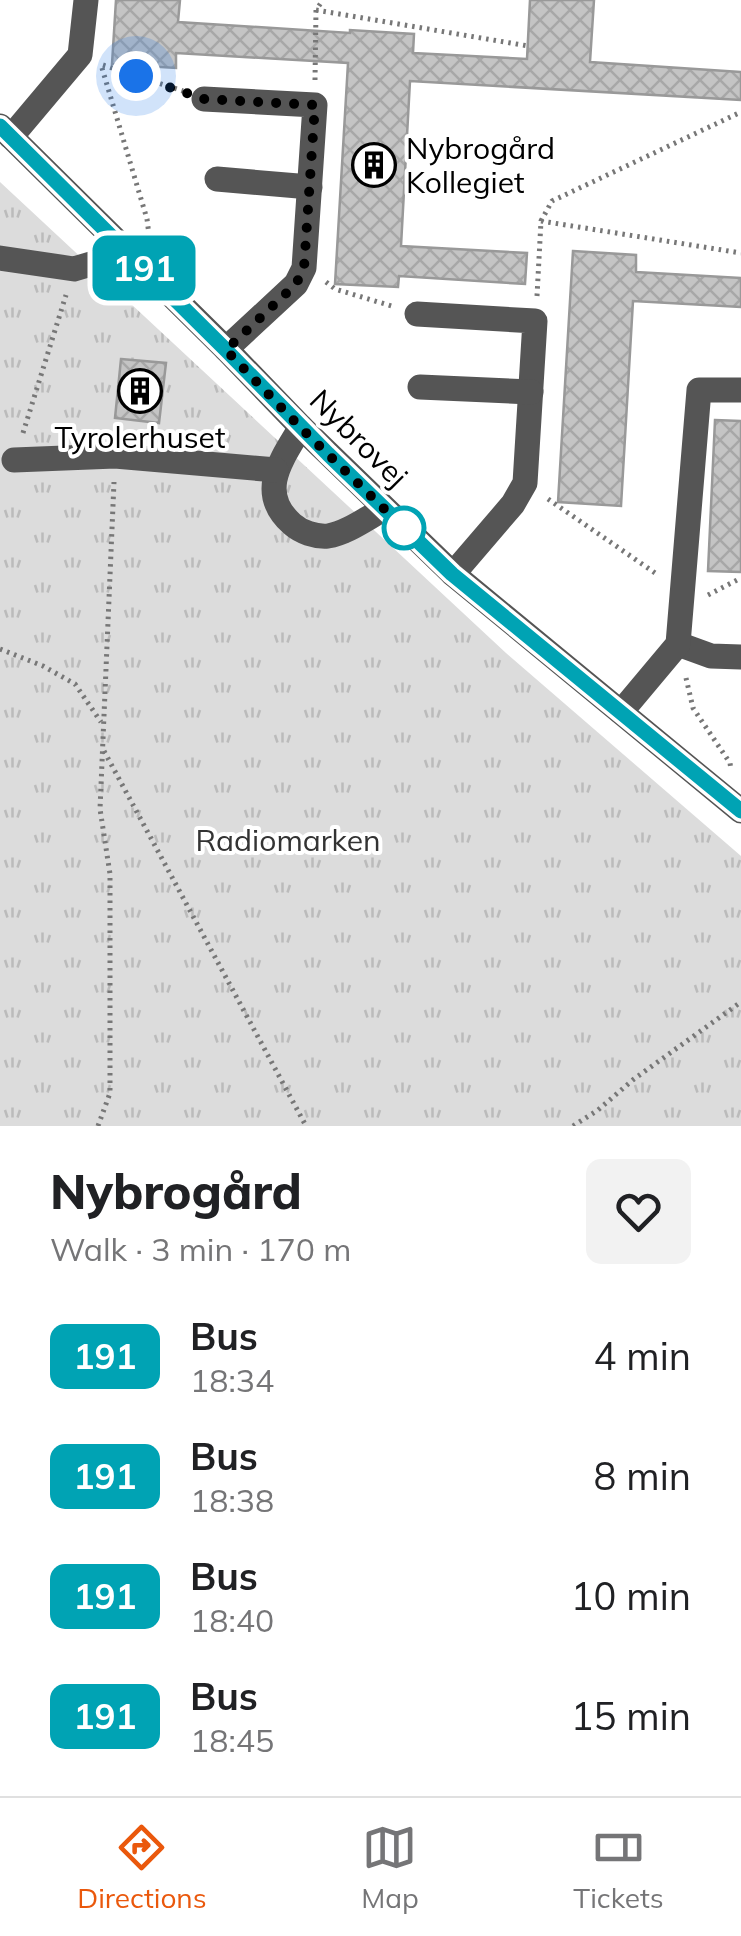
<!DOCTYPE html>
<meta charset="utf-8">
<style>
:root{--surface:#fff;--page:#f2f2f2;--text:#202124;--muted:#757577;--line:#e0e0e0;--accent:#ea580c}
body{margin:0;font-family:Mulish,sans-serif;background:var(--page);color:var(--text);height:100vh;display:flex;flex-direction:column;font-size:38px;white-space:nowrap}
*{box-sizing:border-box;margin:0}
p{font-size:32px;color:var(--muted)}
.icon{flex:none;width:55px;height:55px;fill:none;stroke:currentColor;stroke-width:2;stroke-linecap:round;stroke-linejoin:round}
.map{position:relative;height:1126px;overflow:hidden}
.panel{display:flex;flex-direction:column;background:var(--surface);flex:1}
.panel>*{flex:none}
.badge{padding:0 20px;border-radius:15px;font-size:35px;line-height:65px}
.you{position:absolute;width:50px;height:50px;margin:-25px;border:8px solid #fff;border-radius:50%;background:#1a73e8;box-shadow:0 0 0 15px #1a73e833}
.map>.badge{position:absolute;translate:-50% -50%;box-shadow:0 0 0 5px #fff}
.round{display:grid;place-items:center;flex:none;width:105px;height:105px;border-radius:15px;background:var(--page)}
.headline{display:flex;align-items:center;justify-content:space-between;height:170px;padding:0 50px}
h1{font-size:48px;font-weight:800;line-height:75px}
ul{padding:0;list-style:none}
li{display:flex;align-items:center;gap:30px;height:120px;padding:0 50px}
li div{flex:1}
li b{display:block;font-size:38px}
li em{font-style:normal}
li .badge{min-width:110px;font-weight:700;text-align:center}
.menu{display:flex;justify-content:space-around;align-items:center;height:140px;border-top:2px solid var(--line);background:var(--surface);font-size:28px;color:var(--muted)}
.menu a{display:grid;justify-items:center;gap:5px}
.menu .selected{color:var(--accent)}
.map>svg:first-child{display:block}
.grass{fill:url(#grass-tufts)}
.building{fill:url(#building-cross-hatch);stroke:#999;stroke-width:2.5}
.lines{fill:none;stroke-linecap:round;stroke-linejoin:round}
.path{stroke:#777;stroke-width:5;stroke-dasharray:2.5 5;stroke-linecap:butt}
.minor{stroke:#555;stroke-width:25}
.line-casing{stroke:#fff;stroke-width:22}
.line{stroke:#00a3b4;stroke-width:15}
.walk{stroke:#000;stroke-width:10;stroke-dasharray:0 18}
.stop-dot{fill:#fff;stroke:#00a3b4;stroke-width:5}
.labels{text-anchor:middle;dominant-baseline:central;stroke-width:8;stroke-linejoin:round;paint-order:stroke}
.poi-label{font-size:30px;fill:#000;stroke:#fff;text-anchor:start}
.street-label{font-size:30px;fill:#000;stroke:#fff}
.park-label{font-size:30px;fill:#333;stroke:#fff}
</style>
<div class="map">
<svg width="741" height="1126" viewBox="0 0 741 1126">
<defs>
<pattern id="grass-tufts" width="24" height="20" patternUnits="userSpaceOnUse" patternTransform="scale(2.5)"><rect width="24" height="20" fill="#dcdcdc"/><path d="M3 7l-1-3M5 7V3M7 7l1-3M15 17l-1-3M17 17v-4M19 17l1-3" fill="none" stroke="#bbb"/></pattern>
<pattern id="building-cross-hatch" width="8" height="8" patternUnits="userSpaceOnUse" patternTransform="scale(2.5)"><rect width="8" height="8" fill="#c4c4c4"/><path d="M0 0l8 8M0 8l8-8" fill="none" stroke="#a7a7a7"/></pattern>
</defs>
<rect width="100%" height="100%" fill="#fff"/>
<path class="grass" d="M0,182L506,653L741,856V1126H0Z"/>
<g class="building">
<path d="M116,0H180L178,22L350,33V30L414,34L413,53L527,59L530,0H594L590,62L741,72V100L410,81L401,246L527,253L525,284L399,276L398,287L335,284L348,63L176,53V68L112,64Z"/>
<path d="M573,251L636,255V272L741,278V307L633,301L621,506L558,502Z"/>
<path d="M121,359L166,363L159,423L115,418Z"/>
<path d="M715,420L741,421V572L708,571Z"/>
</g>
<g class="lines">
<g class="path">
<path d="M316,10L528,46"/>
<path d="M103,65L183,91"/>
<path d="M102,68L147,219L149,235"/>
<path d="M315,80L316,10L323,0"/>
<path d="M541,221L552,201L741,112"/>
<path d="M326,282L335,289L395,307"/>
<path d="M537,296L541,221L741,253"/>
<path d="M23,433L66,295"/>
<path d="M548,499L658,575"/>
<path d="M708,595L741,578"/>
<path d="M0,649L43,666L75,684L101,722"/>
<path d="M686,678L693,708L730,763L731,770"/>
<path d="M104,751L306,1126"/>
<path d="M98,1126L110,1093V874L100,809L114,482"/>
<path d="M573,1126L598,1110L634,1079L741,1002"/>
</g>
<g class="minor">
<path d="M204,99L315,105L304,268L296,284L226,349"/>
<path d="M0,126L226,349L301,427L453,574L741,811"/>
<path d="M11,137L80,55L86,0"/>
<path d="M217,179L310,187"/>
<path d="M0,258L74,269L101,261L120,244"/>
<path d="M417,314L535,321L525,483L513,504L453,574"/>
<path d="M420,387L531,392"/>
<path d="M301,427C282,459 256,492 292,524C301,532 315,537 328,536C347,533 367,518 384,509"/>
<path d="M14,460L115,456L276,470"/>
<path d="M678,644L711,656L741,657"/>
<path d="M621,712L678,644L699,390H741"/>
</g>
</g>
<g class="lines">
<g class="line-casing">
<path id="line" d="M0,126L226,350L328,454L452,574L741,811"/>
</g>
<use href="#line" class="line"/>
<path class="walk" d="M136,76L204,99L315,105L304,268L296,284L226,350L300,427L407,531L404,528"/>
</g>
<defs>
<g id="building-ring" transform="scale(2.25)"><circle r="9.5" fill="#fff" stroke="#000" stroke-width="1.5"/><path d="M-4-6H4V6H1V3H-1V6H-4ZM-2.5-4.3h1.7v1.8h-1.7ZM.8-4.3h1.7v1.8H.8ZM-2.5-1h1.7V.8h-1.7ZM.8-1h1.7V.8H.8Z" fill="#000"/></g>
</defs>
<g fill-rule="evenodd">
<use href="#building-ring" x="374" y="165"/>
<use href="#building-ring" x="140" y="391"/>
</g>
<circle class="stop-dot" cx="404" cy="528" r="20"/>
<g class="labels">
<g class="poi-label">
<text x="406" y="148">Nybrogård<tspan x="406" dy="34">Kollegiet</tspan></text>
<text x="140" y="437" text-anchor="middle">Tyrolerhuset</text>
</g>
<g class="street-label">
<text transform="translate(359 438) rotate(45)">Nybrovej</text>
</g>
<g class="park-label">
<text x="288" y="840">Radiomarken</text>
</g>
</g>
</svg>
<div class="you" style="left:136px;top:76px"></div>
<b class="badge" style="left:144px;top:268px;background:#00a3b4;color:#fff">191</b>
</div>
<section class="panel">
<div class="headline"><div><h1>Nybrogård</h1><p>Walk · 3 min · 170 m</p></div><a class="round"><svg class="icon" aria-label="heart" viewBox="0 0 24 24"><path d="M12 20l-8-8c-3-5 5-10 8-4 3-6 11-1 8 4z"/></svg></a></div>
<ul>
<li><span class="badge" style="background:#00a3b4;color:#fff">191</span><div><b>Bus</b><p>18:34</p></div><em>4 min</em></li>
<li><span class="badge" style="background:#00a3b4;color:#fff">191</span><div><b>Bus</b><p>18:38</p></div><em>8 min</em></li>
<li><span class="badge" style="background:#00a3b4;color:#fff">191</span><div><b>Bus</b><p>18:40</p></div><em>10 min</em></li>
<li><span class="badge" style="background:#00a3b4;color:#fff">191</span><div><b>Bus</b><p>18:45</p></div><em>15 min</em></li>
</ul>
</section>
<nav class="menu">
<a class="selected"><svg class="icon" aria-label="directions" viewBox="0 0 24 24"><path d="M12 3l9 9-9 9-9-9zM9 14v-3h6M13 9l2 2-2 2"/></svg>Directions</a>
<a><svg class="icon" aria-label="map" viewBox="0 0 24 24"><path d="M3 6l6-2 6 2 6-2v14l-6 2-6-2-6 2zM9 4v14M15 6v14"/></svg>Map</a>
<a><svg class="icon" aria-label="tickets" viewBox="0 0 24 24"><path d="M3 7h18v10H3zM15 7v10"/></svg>Tickets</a>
</nav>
